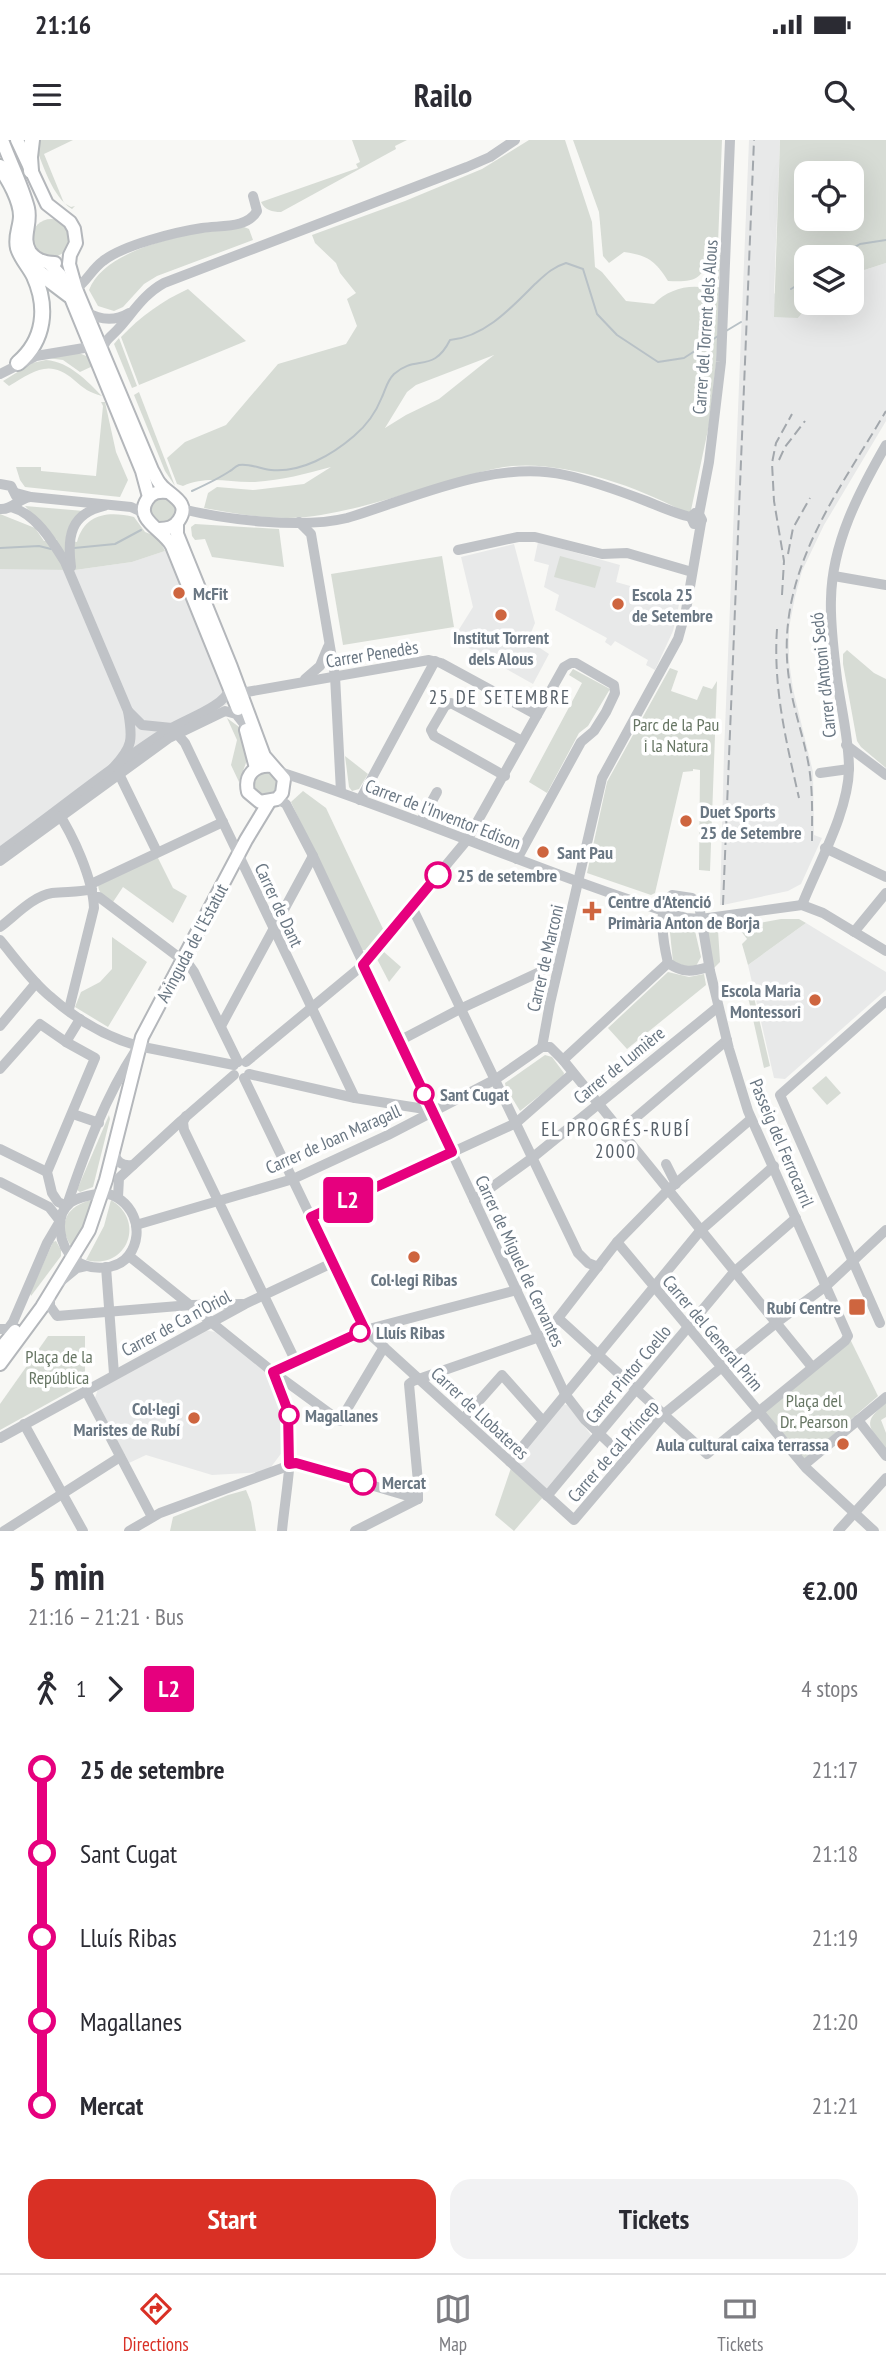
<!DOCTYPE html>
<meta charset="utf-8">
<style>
:root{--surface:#fff;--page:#f2f2f3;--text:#2b2b33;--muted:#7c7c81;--line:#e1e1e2;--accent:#d93025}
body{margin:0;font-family:"PT Sans Narrow",sans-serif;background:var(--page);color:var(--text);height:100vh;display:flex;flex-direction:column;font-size:26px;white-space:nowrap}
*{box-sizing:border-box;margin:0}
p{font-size:23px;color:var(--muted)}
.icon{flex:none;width:38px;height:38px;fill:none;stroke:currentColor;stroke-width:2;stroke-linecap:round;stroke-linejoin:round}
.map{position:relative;height:1391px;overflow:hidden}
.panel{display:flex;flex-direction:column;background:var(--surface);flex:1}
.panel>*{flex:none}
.badge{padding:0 14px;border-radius:5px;font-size:24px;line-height:46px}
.tools{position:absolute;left:794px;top:21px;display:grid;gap:14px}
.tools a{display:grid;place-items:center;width:70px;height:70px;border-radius:14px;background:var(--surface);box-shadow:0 7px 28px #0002;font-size:35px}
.map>.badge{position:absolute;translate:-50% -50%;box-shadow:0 0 0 4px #fff}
.legs{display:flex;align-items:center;gap:10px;height:77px;padding:0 28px;font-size:23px}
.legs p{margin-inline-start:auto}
.headline{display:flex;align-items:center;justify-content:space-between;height:119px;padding:0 28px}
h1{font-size:38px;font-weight:600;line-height:52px}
.cta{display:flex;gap:14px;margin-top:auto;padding:14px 28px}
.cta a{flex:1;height:80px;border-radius:21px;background:var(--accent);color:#fff;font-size:28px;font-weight:600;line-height:80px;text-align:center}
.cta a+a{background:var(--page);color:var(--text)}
ul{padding:0 28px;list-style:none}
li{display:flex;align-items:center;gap:24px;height:84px;font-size:26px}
li i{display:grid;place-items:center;width:10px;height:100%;margin:0 9px;background:currentColor}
li i::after{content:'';width:18px;height:18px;margin:-9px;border:5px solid;border-radius:50%;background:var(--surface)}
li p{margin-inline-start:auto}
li:first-child i{background:linear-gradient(#0000 50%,currentColor 0)}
li:last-child i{background:linear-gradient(currentColor 50%,#0000 0)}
.status{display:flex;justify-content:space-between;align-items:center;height:49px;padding:0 35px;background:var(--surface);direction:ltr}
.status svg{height:19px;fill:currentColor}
header{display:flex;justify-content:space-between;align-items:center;height:91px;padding:0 28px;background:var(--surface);font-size:32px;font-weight:600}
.tab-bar{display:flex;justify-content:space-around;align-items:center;height:98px;border-top:2px solid var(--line);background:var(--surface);font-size:19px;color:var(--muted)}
.tab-bar a{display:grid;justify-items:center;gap:4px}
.tab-bar .active{color:var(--accent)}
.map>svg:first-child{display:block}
.built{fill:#e8e9e9}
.green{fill:#d7dcd5;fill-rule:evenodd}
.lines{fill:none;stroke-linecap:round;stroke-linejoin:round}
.stream{stroke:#b8c1c6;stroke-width:2}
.major-casing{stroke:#b4b7bb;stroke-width:16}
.highway-casing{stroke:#b3b7ba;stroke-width:18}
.minor{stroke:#c0c3c7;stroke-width:10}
.major{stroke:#fff;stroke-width:12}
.highway{stroke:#fff;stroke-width:14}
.rail{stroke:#a2a7ac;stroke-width:2;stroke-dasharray:10 5;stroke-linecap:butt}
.line-1-casing{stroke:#fff;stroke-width:16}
.line-1{stroke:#e6007e;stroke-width:10}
.poi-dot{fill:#ce653f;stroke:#fff;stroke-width:2.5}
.stop-1-dot{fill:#fff;stroke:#e6007e;stroke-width:3.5}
.labels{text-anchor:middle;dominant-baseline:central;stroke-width:7;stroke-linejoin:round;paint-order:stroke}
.street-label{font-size:18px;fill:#6a7783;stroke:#fff}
.poi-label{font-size:18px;font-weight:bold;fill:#6a7783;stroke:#fff;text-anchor:start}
.park-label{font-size:18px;fill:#677664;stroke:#fff}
.stop-label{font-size:18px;font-weight:bold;fill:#6a7783;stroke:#fff;text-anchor:start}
.neighbourhood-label{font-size:19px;letter-spacing:2px;fill:#576069;stroke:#fff}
</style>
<div class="status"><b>21:16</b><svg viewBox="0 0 49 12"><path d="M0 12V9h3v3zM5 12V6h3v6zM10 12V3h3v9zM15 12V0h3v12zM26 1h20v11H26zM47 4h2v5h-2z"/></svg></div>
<header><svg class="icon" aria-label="menu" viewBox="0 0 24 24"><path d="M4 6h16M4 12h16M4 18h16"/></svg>Railo<svg class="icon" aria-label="search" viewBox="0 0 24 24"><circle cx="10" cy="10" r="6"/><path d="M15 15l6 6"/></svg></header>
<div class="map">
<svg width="886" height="1391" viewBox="0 0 886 1391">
<rect width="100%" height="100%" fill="#f8f8f5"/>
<g class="built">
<path d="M749,0H780L774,153L798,178L810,163H852V134L886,123V281L824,385L802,431L795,457L789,488V521L793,549L813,632L814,695L822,698L801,744L788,751L723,765H720L724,613Z"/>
<path d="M538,402L620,425L616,442L680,460L673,491L655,530L646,525L648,520L615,501L611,506L605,502L607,498L555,470L559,455L544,447L549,425L534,421Z"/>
<path d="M514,404L535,483L528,500L549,514L533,544L453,499L473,467L461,417Z"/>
<path d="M165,411H172L231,562L141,611L0,716V428L19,426L75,430L132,422Z"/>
<path d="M806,783L886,832V850L785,939L774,938L748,825Z"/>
<path d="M205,1190L215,1192L270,1233L280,1253L285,1298L283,1311L271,1327L263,1332L212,1335L146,1315L129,1323L95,1258L98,1249Z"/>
<path d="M563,1264L567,1265L592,1296L546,1349L518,1324L517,1318Z"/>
</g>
<g class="green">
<path d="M35,0H73L44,14L64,63L71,67L75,66L72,69C52,57 43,24 34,3Z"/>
<path d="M352,0H407L395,6L396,9L281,72C272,72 265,70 261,62L358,28L356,24L360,22Z"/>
<path d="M529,0H565L592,82L595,127L602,132L626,161L654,164C667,150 688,144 706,148L709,142L720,148L716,225L709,285L690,375C642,348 567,321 512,326C491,328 470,335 449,341C407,353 364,368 321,375C283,382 241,375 204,368L208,353L217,347L253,350L304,344L331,327C305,334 283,340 255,342C229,343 208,335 183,346L177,344L167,318L185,302L226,285L278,224L346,204L357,186L347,159L356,153L340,133L336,123L315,103L312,95L405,61L482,29ZM494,215L439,259L406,275L385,288L407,252L416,245Z"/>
<path d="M573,0H722L718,104L720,112L710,116C701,141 694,142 668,141C656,121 647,115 624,112L609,123L603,116L599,72Z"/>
<path d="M780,0H886V123L852,134V117H807V163H810L798,178L774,177ZM852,33V79H807V33Z"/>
<circle cx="51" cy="98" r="19"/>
<path d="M244,87L249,89L253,100L157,136L144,144L123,167L114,171L98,166L89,150C106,105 202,90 244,87Z"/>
<path d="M721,115L719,140L709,136L708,129L715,116Z"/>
<path d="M188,149L246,201L139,245L121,197C141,176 162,161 188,149Z"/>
<path d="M119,198L137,246L132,248L114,204Z"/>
<path d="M79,213L91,218L95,225L80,232L63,220L47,218Z"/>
<path d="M46,220C70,222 87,241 102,256C90,253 83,248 74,240C49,218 33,232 9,246L3,241L32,223Z"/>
<path d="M139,252L175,346L165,331L134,255Z"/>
<path d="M101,262H105L116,312L128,340L120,357L25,347L20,340L16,327H41V331L96,336L103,266Z"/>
<path d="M162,355L176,363L177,375L169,383H157L149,372L152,361Z"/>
<path d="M25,366L84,371C73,375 67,388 66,400L77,402C85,373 109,371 134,377L145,392L158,397L165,411L132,422L75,430L0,429V374L35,388L44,401L57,400Z"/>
<path d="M195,384L279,389L284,427L212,417L205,399L195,400L192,396L191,387Z"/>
<path d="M442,416L454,487L343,505L331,434Z"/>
<path d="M560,416L601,427L595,448L554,437Z"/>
<path d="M847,510L874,533L886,539V628L861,607L857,601L843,524V514Z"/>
<path d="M670,528L678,531L671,551L697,560L703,546L712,549L717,541L710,731L699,730L700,630L693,629V631L683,632L655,753L651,755L587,733L607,642Z"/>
<path d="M573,529L610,549L588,586L579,593L547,653L529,642L582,543L569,535Z"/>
<path d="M227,578L239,587L247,620L239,642L231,625L237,600Z"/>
<path d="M345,616L368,634L359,649L352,651L349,647Z"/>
<circle cx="266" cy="644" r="12"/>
<path d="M303,651L326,668L384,791L368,810H360L358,806L291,662Z"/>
<path d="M157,716L173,748L187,756L173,783L123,747L113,762C105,757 99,755 98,745Z"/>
<path d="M781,779H799L806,783L748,825L742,804L747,799L738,787Z"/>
<path d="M669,783L695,791L701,817L696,826L692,828L673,822Z"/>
<path d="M718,790L720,822L714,828L706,792Z"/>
<path d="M112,797L147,822L108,887L75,867L81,852L100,842L112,829Z"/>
<path d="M384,812L401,827L389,842L377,819Z"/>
<path d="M668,832L689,837L704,834L706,845L627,909L608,888Z"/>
<path d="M753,853L770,926L764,928L748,857Z"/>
<path d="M545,915L552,917L564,933L563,937L520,971L506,948L505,943Z"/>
<path d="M826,936L841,953L827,965L812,948Z"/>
<path d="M109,975L110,979L93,1047L80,1052L77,1050Z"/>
<path d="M92,1060L82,1089L71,1106C56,1083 68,1065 92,1060Z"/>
<path d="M111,1060C147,1082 126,1131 86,1120L104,1086Z"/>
<path d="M56,1101L61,1110V1116L31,1156L30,1153L53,1102Z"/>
<path d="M48,1196H85V1243L0,1290V1264Z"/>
<path d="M850,1199L878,1256L804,1320L762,1271Z"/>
<path d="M886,1263V1277L881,1280L886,1293V1309C869,1287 861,1283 886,1263Z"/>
<path d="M511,1328L543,1357L514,1391L495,1375Z"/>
<path d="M246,1350L251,1362L256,1391H170L173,1377L228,1355Z"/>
</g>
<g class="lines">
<g class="stream">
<path d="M837,117L860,104L886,100"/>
<path d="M791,149L807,139"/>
<path d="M726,191L741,182"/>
<path d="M192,351C205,345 218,339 230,331C234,329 234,327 239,325C249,323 261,329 271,330C301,333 332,315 354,296C366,286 376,272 382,257C386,248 387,241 394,234C416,214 433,234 450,200C485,197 512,167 535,144C546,134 553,127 566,123L583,129L597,174L617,195L658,222L684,218L718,196"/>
<path d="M0,408L39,406L51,409"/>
<path d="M74,408L115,404L141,390"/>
</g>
<g class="major-casing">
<g id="major">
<path d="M2,0C10,22 22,45 28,68C32,84 21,98 30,112C36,120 45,123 55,123"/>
<path d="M17,0L47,64L70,82L74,89L76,103L70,115L69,124L76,149L152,330C155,335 157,341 161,345C170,356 191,362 179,380C174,388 167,389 159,389"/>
<path d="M49,123L60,135L67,148L142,331L149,357"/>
<path d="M168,352C159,351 152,352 147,360C134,380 164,390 172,406L238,569"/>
<path d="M177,383V394L231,527L264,616L284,639L282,653L277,659L260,662L248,652C244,635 255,624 272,626"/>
<path d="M246,590L256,628"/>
<path d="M0,1209L15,1191"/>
<path d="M0,1224L42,1167L89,1090L106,1040L142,897L246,700L269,662"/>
</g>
</g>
<g class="highway-casing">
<g id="highway">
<path d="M0,27C9,39 21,61 21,76C21,87 15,96 18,108C21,118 29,126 34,136C48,167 45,200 18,223"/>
<path d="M31,31L30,17L32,0"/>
<path d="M28,124L69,155"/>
</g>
</g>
<g class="minor">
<path d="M76,149C87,141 92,129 103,121C123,105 176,92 202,88C220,85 247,89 257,71L253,56"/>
<path d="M86,172C100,180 114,182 129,173"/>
<path d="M102,211C104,200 112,196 119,188C134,171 144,154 164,143L467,27L490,17L515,0"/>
<path d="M0,234L36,216L96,206"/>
<path d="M0,344L11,346L16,356"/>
<path d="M16,353L31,357L131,367L144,373"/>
<path d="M11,367C36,374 52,401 65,422L128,571C133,599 133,607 113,628"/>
<path d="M0,369C12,370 18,359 30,357"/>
<path d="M182,369C227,380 302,389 347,378C414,358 495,319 565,335C593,341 620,351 646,361C661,367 676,374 691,377"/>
<path d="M699,374L695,373L691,377L694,384H699L702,380L699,374L709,322L721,222L730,0"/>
<path d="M299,382L311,394L335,536L341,652"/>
<path d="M458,410L518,397H535L602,414L627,413L692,432"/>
<path d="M71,427C67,397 70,374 104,366"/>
<path d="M834,436L886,445"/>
<path d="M305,539L320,526L328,507"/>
<path d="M241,553L429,520L441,523L537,575"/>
<path d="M128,571L142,585L172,588L185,603L355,958"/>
<path d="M846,605L886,635"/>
<path d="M280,632C417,676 548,736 686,778L701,779L802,765L823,773L886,811"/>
<path d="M820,633L849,629"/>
<path d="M119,634L157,712"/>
<path d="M505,636L434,596L431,590L445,566L451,563L522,601"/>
<path d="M277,659L286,664L313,716L565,1254L585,1280L626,1319"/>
<path d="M360,660L435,521"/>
<path d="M57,671C73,695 93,739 94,768L69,869"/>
<path d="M421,681L437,652"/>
<path d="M825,708L886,737"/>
<path d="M0,712C57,672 111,626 170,589C186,579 226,566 230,548"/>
<path d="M0,721L169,598L225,571L236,574L244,584"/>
<path d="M91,744L223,682"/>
<path d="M94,757H99L189,825L194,832L238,922"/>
<path d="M802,765C818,724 848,673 849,629C849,599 841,568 837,539C834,513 830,485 831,459C832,403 859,352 886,305"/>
<path d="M412,767L578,1113L588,1123L598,1127"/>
<path d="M0,787C15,776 33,756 52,753C66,751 78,753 92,749"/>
<path d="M854,792L886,753"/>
<path d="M0,800C16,819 32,842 52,858C76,879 107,897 138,906L234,925"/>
<path d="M0,886L36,843"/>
<path d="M221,886L313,716"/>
<path d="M399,901L460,869L559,823"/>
<path d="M66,902L80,879"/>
<path d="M542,907L550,863L602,638L678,499L686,470L701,383"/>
<path d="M563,920L668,823"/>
<path d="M246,922L363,825L467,700L564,527L571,523H576L614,545L615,553L606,572L594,591L581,602L517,719"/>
<path d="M0,929L40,884L66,902L95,918L47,1032L52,1053L58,1062L67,1066"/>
<path d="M249,934L355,958L431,970"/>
<path d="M244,938L365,1190L574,1380L664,1274L776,1183L826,1146L886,1090"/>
<path d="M73,974L99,983"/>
<path d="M186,976L183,982L184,990L296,1222"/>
<path d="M620,991L727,900"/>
<path d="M0,1009L47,1032"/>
<path d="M113,1010C116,1021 121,1027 133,1025"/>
<path d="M666,1024L676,1044"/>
<path d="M0,1042L49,1067L60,1081"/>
<path d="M103,1053C131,1056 147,1090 129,1115C118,1131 89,1131 75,1120C59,1106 53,1076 71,1062C80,1056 92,1055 103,1053Z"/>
<path d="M118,1057L119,1038L181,981L234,935"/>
<path d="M474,1060L532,1018L718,867"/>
<path d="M67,1065C85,1012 105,957 136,910"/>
<path d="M311,1077L516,983L573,933"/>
<path d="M136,1085L293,1039L388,995L496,939L542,907H550L563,920L812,1227"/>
<path d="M617,1102L806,1328L874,1391"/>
<path d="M129,1116L273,1232L340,1281L384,1207"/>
<path d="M106,1127L114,1234"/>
<path d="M60,1142L77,1128L86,1126"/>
<path d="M50,1156V1166L57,1176L191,1165L242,1164"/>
<path d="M558,1178L707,1314L845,1201L848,1196L748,971L729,909L710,831L699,765L692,758L672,755C656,766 664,806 668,823C683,833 692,832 708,827"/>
<path d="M880,1183L780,955L886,861"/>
<path d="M0,1189H8L13,1182L47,1103L60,1081"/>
<path d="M273,1232L365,1190L517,1150"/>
<path d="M274,1233C279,1245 284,1256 288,1269C296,1301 285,1357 282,1391"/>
<path d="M86,1251L152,1377"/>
<path d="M463,1279L502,1235L543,1281"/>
<path d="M858,1280L886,1316"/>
<path d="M24,1284L83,1391"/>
<path d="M0,1298L245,1164L332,1123"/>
<path d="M510,1322L700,1091L774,1026"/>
<path d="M804,1325L886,1257"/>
<path d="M547,1356L734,1132L796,1078"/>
<path d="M418,1359V1342L409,1244L413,1241L545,1195L617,1102L667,1051L751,979"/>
<path d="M4,1391L120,1317"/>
<path d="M129,1391L160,1373L296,1323L418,1359"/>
<path d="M355,1391L418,1359"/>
<path d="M838,1391L886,1338"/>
</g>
<use href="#major" class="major"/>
<use href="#highway" class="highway"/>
<g class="rail">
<path d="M779,320L785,307L805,281"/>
<path d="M788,414L793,388L810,358"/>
<path d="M782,455L784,421L774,361L772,323L776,303L792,274"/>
<path d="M777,489C773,547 786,601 799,658"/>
<path d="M812,701C812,676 813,652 809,627C804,597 793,569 789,539C774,434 836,356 886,271"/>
<path d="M723,765L754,0"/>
</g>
</g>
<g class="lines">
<g class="line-1-casing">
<path id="line-1" d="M363,1342L296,1323L289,1324L288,1271L273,1232L365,1190L311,1077L452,1012L363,825L438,735"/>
</g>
<use href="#line-1" class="line-1"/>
</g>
<g class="poi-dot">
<circle cx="179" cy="453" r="7"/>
<circle cx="618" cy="464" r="7"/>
<circle cx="501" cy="475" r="7"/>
<circle cx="686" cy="681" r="7"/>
<circle cx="543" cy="712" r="7"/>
<path d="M588.5 760.5h7v7h7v7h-7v7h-7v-7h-7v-7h7z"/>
<circle cx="815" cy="860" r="7"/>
<circle cx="414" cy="1117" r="7"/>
<rect x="848" y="1158" width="18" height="18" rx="3.5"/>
<circle cx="194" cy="1278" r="7"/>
<circle cx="843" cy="1304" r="7"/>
</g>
<g class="stop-1-dot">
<circle cx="438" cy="735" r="12"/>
<circle cx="424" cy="954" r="9"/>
<circle cx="360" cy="1192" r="9"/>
<circle cx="289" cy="1275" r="9"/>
<circle cx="363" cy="1342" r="12"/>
</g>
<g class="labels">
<g class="street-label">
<text transform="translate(705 187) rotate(-86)">Carrer del Torrent dels Alous</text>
<text transform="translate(372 514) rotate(-9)">Carrer Penedès</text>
<text transform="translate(823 535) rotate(-96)">Carrer d'Antoni Sedó</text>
<text transform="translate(443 674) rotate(21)">Carrer de l'Inventor Edison</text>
<text transform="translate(279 765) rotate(65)">Carrer de Dant</text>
<text transform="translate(192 803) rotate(-62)">Avinguda de l'Estatut</text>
<text transform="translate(545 818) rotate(-77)">Carrer de Marconi</text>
<text transform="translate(619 925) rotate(-39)">Carrer de Lumière</text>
<text transform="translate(333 999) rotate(-24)">Carrer de Joan Maragall</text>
<text transform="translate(782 1003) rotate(67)">Passeig del Ferrocarril</text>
<text transform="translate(520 1121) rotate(65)">Carrer de Miguel de Cervantes</text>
<text transform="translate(176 1183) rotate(-28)">Carrer de Ca n'Oriol</text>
<text transform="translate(713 1193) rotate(50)">Carrer del General Prim</text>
<text transform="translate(628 1234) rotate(-50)">Carrer Pintor Coello</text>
<text transform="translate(480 1273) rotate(43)">Carrer de Llobateres</text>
<text transform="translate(613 1311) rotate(-49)">Carrer de cal Príncep</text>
</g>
<g class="poi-label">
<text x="193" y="453">McFit</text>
<text x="632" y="454">Escola 25<tspan x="632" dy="21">de Setembre</tspan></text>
<text x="501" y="497" text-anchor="middle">Institut Torrent<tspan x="501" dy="21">dels Alous</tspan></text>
<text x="700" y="671">Duet Sports<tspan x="700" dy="21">25 de Setembre</tspan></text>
<text x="557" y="712">Sant Pau</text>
<text x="608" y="761">Centre d'Atenció<tspan x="608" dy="21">Primària Anton de Borja</tspan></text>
<text x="801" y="850" text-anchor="end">Escola Maria<tspan x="801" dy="21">Montessori</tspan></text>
<text x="414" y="1139" text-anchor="middle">Col·legi Ribas</text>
<text x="841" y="1167" text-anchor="end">Rubí Centre</text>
<text x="180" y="1268" text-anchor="end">Col·legi<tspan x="180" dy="21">Maristes de Rubí</tspan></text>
<text x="829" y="1304" text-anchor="end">Aula cultural caixa terrassa</text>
</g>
<g class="park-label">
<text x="676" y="584">Parc de la Pau<tspan x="676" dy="21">i la Natura</tspan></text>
<text x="59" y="1216">Plaça de la<tspan x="59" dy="21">República</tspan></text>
<text x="814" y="1260">Plaça del<tspan x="814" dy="21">Dr. Pearson</tspan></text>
</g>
<g class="stop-label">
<text x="457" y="735">25 de setembre</text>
<text x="440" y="954">Sant Cugat</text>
<text x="376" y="1192">Lluís Ribas</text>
<text x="305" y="1275">Magallanes</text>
<text x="382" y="1342">Mercat</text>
</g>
<g class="neighbourhood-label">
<text x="500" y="557">25 DE SETEMBRE</text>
<text x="616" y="989">EL PROGRÉS-RUBÍ<tspan x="616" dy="22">2000</tspan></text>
</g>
</g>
</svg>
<div class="tools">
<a><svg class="icon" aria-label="locate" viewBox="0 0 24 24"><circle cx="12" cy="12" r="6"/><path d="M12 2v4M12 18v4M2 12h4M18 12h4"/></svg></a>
<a><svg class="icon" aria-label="layers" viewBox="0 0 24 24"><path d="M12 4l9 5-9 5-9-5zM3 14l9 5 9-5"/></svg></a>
</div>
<b class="badge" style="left:348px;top:1060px;background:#e6007e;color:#fff">L2</b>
</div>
<section class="panel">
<div class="headline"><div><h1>5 min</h1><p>21:16 – 21:21 · Bus</p></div><b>€2.00</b></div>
<div class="legs"><svg class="icon" aria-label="walk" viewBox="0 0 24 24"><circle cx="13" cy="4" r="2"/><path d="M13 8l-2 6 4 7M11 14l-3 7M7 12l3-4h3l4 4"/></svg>1<svg class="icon" aria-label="forward" viewBox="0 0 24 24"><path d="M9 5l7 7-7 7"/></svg><b class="badge" style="background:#e6007e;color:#fff">L2</b><p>4 stops</p></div>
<ul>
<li><i style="color:#e6007e"></i><b>25 de setembre</b><p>21:17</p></li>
<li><i style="color:#e6007e"></i><span>Sant Cugat</span><p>21:18</p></li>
<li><i style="color:#e6007e"></i><span>Lluís Ribas</span><p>21:19</p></li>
<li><i style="color:#e6007e"></i><span>Magallanes</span><p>21:20</p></li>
<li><i style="color:#e6007e"></i><b>Mercat</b><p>21:21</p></li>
</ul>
<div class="cta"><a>Start</a><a>Tickets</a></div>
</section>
<nav class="tab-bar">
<a class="active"><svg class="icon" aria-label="directions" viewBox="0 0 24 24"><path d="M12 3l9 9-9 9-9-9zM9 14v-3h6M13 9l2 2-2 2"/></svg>Directions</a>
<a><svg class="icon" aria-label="map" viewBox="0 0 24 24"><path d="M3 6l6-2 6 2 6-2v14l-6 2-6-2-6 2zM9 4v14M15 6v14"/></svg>Map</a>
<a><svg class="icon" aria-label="tickets" viewBox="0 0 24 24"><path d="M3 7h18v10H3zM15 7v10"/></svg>Tickets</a>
</nav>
